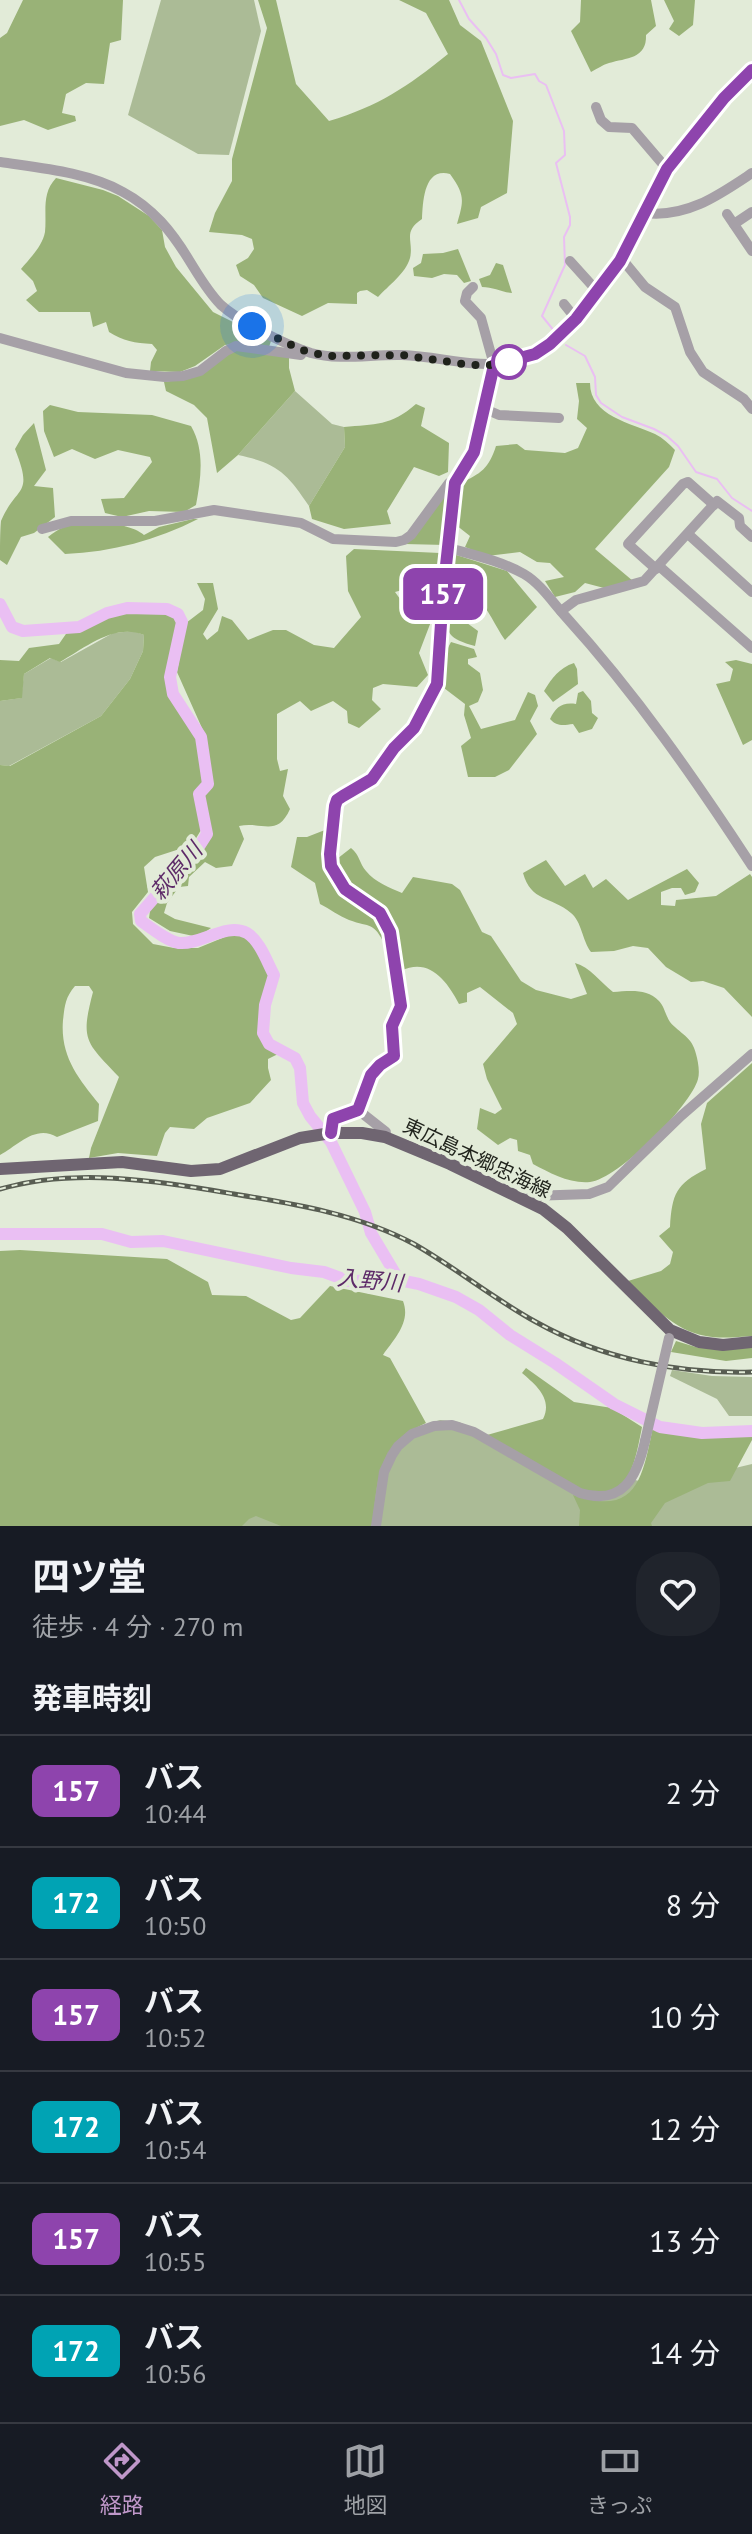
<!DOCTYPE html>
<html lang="ja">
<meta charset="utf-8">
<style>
:root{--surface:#171b24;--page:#20242c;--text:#f1f3f6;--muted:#9ea1a6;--line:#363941;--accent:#bf97c9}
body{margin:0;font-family:"PT Sans","Noto Sans JP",sans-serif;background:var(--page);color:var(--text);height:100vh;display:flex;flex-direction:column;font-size:30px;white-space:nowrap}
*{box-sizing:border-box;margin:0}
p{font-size:26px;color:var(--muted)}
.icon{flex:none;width:44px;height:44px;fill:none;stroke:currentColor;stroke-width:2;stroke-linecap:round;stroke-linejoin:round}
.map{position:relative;height:1526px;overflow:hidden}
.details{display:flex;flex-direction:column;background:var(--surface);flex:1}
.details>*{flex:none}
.badge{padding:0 16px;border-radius:12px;font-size:28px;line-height:52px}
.you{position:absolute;width:40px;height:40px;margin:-20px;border:6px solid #fff;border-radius:50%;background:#1a73e8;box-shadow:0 0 0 12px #1a73e833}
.map>.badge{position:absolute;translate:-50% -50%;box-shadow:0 0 0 4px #fff}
h2{padding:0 32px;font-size:30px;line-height:72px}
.round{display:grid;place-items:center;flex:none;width:84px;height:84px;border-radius:32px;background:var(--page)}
.overview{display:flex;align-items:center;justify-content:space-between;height:136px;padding:0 32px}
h1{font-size:38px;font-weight:700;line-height:60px}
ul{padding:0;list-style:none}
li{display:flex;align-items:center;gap:24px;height:112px;padding:0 32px;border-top:2px solid var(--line)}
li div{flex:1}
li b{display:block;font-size:30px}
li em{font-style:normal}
li .badge{min-width:88px;font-weight:700;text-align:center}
.menu{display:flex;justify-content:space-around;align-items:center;height:112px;border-top:2px solid var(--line);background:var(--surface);font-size:22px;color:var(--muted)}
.menu a{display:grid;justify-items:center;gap:4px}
.menu .current{color:var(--accent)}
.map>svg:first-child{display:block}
.green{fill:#abbb96}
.forest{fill:#99b277}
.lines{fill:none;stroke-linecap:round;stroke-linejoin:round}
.stream{stroke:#eabff3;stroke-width:2}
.river{stroke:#eabff3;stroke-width:12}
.minor{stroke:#a6a0a7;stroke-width:10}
.major{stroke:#6f6571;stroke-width:12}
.rail-casing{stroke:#585d52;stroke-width:5}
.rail{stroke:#e2ebd8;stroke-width:2;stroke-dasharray:6;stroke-linecap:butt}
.minor-bridge{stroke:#a6a0a7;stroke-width:10}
.line-casing{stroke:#fff;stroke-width:18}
.line{stroke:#8e44ad;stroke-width:12}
.walk{stroke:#1f221b;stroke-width:8;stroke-dasharray:0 14.4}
.stop-dot{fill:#fff;stroke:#8e44ad;stroke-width:4}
.labels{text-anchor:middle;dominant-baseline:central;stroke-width:8;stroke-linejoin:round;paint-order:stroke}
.street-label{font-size:20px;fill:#1f221b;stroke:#e2ebd8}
.water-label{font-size:22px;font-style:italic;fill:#5d2a68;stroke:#e2ebd8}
</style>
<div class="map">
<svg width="752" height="1526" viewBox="0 0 752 1526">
<rect width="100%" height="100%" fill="#e2ebd8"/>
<g class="green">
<path d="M161,0H254L261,31L229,155L198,154L128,115Z"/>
<path d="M295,391L332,424L344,427L345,447L309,506C287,473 277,463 238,455Z"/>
<path d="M134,631L144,635L143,651L130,679L101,716L9,766L0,765V701L21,698L24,674L51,658L61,662L113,633Z"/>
<path d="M672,1370L712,1376L752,1377V1416H729L717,1399L670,1376Z"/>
<path d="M440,1420L459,1422L487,1435L587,1472L664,1485L752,1464V1526H234L390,1436Z"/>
</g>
<g class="forest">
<path d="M23,0H123L121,40L110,43L104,84L86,83L66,94L62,113L75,116L76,121L48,130L24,120L0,126V38L7,33Z"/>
<path d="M258,0H276L296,84L329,121C379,106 407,87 448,54L426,13L399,0H449L460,25L481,41L513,121L507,193L481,207L478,218L457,224C464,200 465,195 450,174C424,167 423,201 422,219C402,232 414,241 410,258C406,273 388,286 378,297L367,290L360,291L357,293V304L328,303L302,316L263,298L254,285L240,276L236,265L248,258L254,249L252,239L242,235L209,232L215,213L232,181V159L267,28Z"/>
<path d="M581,0H651L656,26L646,35C647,59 626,58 609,63C602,65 597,69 591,72L571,31L580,22Z"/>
<path d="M664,0H695L693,25L679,36L669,29L674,21Z"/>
<path d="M56,178L103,190L118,196L149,216L162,230L165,247L176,267L213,312L271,341L269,347L243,343L225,345L195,366L180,372L150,371L151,362L157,350L152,344C135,343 123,341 109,332L106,322L93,327L90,312H39L26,300L37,291L33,281L21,269C30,258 42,247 45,232C47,212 41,194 56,178Z"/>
<path d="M458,249L471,281L464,283L457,275L444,274L432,278L414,276L413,268L421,263L423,254L443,253Z"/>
<path d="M496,263L503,265L512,293C501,292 493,287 482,287L479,279L490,275Z"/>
<path d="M235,348L289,356V368L295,391L238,455L217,473L207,418L194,405L166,391L164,382L183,379Z"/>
<path d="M576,383H590C590,416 631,423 655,434C663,438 669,444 675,450L669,467L595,549L633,581L604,588L585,583L575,592L555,597L545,581L564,577L550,563L537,562L520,552L487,556L465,547L470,536L456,525L460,483C481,474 489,468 496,446L517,444L525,450L565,453L578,448L587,428L577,419L579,401Z"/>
<path d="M416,404L425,408L421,426L449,443L448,472L439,476L414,467L387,511L391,524L344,529L312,519L309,506L345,447L344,427C375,424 391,426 416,404Z"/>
<path d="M50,405L78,412L152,415L191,426C205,450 201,478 196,505L184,512L149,511L122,517L105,513L101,499L124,498L152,462L150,457L118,450L95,459L72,449L54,457L44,431L43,411Z"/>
<path d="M34,423L46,470L34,486L53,488L55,517L34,533L21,537L7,565L0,560C0,548 0,531 1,521C17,484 34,497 15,449L23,435Z"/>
<path d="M447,491H451L446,545L404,544Z"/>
<path d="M193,519H198C157,540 112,552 65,554L48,537C53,533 59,529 64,527C82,518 130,522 144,535L159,527Z"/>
<path d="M354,549L440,553V574L427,569L406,568L409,588L395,592L403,603L421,604L434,597L432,619L419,653L428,675L417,687L383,684L373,688L372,700L381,709L359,728L348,723L347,711L333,701L311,711L300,701L277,714V759L280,771L288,769L283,796L290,809C277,838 262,821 239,826L244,839L232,866L216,868L205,862L189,877L188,886L179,887L167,903L164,913L175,919L211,928L198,937L170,931L149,918L151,904L198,856L211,834L202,795L212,783L206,737L177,672L186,623L203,610L205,599L197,583H213L218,609L203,634L207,640L218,631L222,616L232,620L248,640L273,630H286L314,645L334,648L361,617L348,591L346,556Z"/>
<path d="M450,553L507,571L537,607L505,640C495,626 489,609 476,597L461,600L458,582L448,577Z"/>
<path d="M445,607L478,631L475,646C449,639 445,634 445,607Z"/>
<path d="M128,609L166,611L177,616L179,624L168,676L170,694L201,739L206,783L196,793L201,830L192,845L155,857L144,867L148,892L132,912L133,924L153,944L174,948H198L232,934L243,936L253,943L273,975C264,1005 249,1033 280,1053L268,1059V1068L271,1080L250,1103L207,1118L194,1129L170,1127L165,1133L157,1156L118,1153L89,1158L91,1148L119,1077C86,1042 80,1041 93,992L89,986H75C65,998 65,1005 63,1020C60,1056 78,1078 99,1104L98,1121L57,1137C36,1124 18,1145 0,1155V765L10,766L101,716L130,679L143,651L144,635C114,623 85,648 60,662L50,658L24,674L22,698L0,701V660L19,661L29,648L59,644L68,631C90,627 106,615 128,609Z"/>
<path d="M451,642L474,649L477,657L468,659V664L480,673L483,690L478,702L469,706L481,729L515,720L528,692L535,695L538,706L530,721L537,734L509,770L495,777H468L461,746L471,738L464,715L465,704L440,685C444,670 443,655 451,642Z"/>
<path d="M736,660L752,664V740L743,745L716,684L730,681L733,669L725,662Z"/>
<path d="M574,663L577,669L578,684L553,702L544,691C552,678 559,668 574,663Z"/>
<path d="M583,691L591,701L592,713L598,718L592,729L579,733L573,724C564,725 557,727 550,719C556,707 562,702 576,704L578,693Z"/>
<path d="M330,828L333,876L378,914L390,941L385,945C373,921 371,928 349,920C339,916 330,909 320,904L315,883L291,867L297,837H307Z"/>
<path d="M351,848C360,855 359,863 366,871C375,882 390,888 402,893L413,877L452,884L460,890L482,932L491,936L521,981L536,990L571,999L587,994L575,963C590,967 600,982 613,992C629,991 647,988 659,1001C664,1006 666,1016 670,1022C680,1034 692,1036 696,1054C698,1061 700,1072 698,1079C691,1106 618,1179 590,1182C570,1184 550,1173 533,1164L530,1155L518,1151L517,1140L510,1138L498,1145L477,1129L480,1108L495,1114L502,1109L487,1079L483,1064L517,1024L513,1013L480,987L467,993V1002L459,1004C447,981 429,957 401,971L383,912L347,888L333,862Z"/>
<path d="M546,860L565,886L585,874L593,888L606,879L628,900L687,869L699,883L695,892L685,895L681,888H672L661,892V905L675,906L676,900L716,896L750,874L752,877V1017L724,988L703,981L691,982L666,967L648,948L633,946L614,951L591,952C582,940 582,922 571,913C551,896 531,902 523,873Z"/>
<path d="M752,1063V1336C737,1337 721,1339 706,1336C674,1331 650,1303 628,1281L661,1271L670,1264L673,1252L659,1236L670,1227C672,1194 676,1184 706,1169L701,1124L707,1103Z"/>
<path d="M20,1250L167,1259L208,1282L212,1295L246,1296L291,1320L300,1318L330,1286L403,1301C411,1322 395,1338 383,1355L390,1358L426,1423C375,1447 379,1477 372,1526H281L256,1516L249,1519L242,1526H0V1251Z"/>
<path d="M676,1341L699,1348H752V1358L726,1361L671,1352Z"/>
<path d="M526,1368L574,1402L612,1408L642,1427C634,1467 629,1506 576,1487L487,1435L543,1419C553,1399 536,1385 522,1373Z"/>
<path d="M653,1427L688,1436H752V1440L730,1481L708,1483L665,1503L651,1523L652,1526H579L580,1510L573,1495C637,1517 642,1479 653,1427Z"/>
</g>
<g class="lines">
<g class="stream">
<path d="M459,0L469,19L486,38L496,54L503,75L511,78L535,74L539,81L546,85L564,131L565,155L556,163L570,217V225L564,237L565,265L542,316L555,332"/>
<path d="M566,345L585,356L595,377L596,395L601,403L622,417L654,429L667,436L678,446L696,472L717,479L732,498L752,511"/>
</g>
<g class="river">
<path d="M0,604L12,627L23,631L79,627L107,613L127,608L167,609L178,614L182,622L170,677L173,694L201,737L208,784L199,794L207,834L198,848L140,914L141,921C151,928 167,941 179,943C201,945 226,922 247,933C260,941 267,962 274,975L265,1005L263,1033L269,1044L295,1058L300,1068L303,1103L310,1116L331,1142L365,1212L371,1233L399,1280"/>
<path d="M0,1234H102L131,1242L163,1241L291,1268L324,1272L349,1281L399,1280L419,1284L456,1297L479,1310L510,1335L555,1363L614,1404L660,1427L702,1433L752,1431"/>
</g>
<g class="minor">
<path d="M596,107L601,120L609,127L632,128L667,169"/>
<path d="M0,162C40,168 87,172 123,192C153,208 172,232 189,260C199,276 208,292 221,305C240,322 286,345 311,353C340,361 372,354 402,355C456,357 504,381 553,342C608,297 633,231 666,171C684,138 724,96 752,70"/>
<path d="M645,213C687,218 719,195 752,173"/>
<path d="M727,214L752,251"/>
<path d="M734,224L752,212"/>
<path d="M570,261L598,292"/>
<path d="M620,261L626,264L645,287L675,307L690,352L703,372L744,399L752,409"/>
<path d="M564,304L576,319"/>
<path d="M0,338L126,373L165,377L183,376L200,371L226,351L236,346L301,355L302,350"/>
<path d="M485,409L499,415L559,418"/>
<path d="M42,529L71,521H155L214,510L301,523L333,539L396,542L404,540L411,535L449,483H455"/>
<path d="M688,534L752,592"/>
<path d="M449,548C474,555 501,561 524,574C541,584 553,603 566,617C636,694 695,779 752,866"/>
<path d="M659,566L752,648"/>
<path d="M656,569L628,544L683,484L688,482L714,505"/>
<path d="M561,611L576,600L644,581L717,501L739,518L740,526L752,537"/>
<path d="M358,1110L371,1075L380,1065L394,1056L392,1026L401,1006L390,932L380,913L345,889L331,866L330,854L335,806L337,800L343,796L372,779L394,748L414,728L437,684L443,593L455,483L474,452L494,365L481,318L465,301L467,293L473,287"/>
<path d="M358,1110L386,1132L385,1137"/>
<path d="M331,1133L333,1119L358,1110"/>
<path d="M528,1201L531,1196L589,1194L608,1187L681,1116L752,1054"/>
<path d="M376,1526L384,1472L392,1455L398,1446L412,1434L434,1426L452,1425L474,1432L580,1493C623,1506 637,1477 645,1441"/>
</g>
<path class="major" d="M0,1169L122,1162L191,1171L220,1169L300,1138L331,1133H362L385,1137L450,1164L543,1209L567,1228L670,1330L699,1342L723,1345L752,1342"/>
<g class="rail-casing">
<path id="rail" d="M0,1189C77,1167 156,1181 234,1194C295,1204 358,1214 414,1244C456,1268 494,1299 536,1322C602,1359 678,1374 752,1372"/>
</g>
<use href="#rail" class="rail"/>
<path class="minor-bridge" d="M645,1441L669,1338"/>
</g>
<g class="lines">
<g class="line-casing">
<path id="line" d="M331,1133L333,1119L358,1110L371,1075L380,1065L394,1056L392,1026L401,1006L390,932L380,913L345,889L331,866L330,854L335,806L337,800L343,796L372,779L394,748L414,728L437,684L443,593L455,483L474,452L494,365L535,354L550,344L576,319L620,261L667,169L724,98L752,70"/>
</g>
<use href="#line" class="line"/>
<path class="walk" d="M252,326L302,350L326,356L402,355L470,365H494L518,360L509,362"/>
</g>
<circle class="stop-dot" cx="509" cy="362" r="16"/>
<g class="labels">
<g class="street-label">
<text transform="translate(477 1158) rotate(25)">東広島本郷忠海線</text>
</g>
<g class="water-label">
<text transform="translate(176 871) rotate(-50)">萩原川</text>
<text transform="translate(370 1280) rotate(5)">入野川</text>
</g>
</g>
</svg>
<div class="you" style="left:252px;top:326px"></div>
<b class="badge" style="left:443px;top:594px;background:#8e44ad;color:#fff">157</b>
</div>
<section class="details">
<div class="overview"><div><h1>四ツ堂</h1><p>徒歩 · 4 分 · 270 m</p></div><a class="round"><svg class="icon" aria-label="heart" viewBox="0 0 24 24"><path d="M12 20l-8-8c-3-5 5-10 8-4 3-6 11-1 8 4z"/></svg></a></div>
<h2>発車時刻</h2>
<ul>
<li><span class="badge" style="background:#8e44ad;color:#fff">157</span><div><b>バス</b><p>10:44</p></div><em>2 分</em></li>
<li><span class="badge" style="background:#00a3b4;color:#fff">172</span><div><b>バス</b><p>10:50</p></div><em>8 分</em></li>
<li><span class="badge" style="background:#8e44ad;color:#fff">157</span><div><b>バス</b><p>10:52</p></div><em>10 分</em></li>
<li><span class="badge" style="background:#00a3b4;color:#fff">172</span><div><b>バス</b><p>10:54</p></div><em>12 分</em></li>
<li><span class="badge" style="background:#8e44ad;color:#fff">157</span><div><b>バス</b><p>10:55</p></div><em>13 分</em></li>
<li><span class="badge" style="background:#00a3b4;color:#fff">172</span><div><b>バス</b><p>10:56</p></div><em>14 分</em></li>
</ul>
</section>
<nav class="menu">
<a class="current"><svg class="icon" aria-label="directions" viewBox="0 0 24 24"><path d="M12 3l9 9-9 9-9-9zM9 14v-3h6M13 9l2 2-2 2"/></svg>経路</a>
<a><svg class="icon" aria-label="map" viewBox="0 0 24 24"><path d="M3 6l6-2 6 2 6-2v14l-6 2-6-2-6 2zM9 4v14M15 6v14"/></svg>地図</a>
<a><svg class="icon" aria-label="tickets" viewBox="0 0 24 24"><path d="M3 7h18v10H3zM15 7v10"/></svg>きっぷ</a>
</nav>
